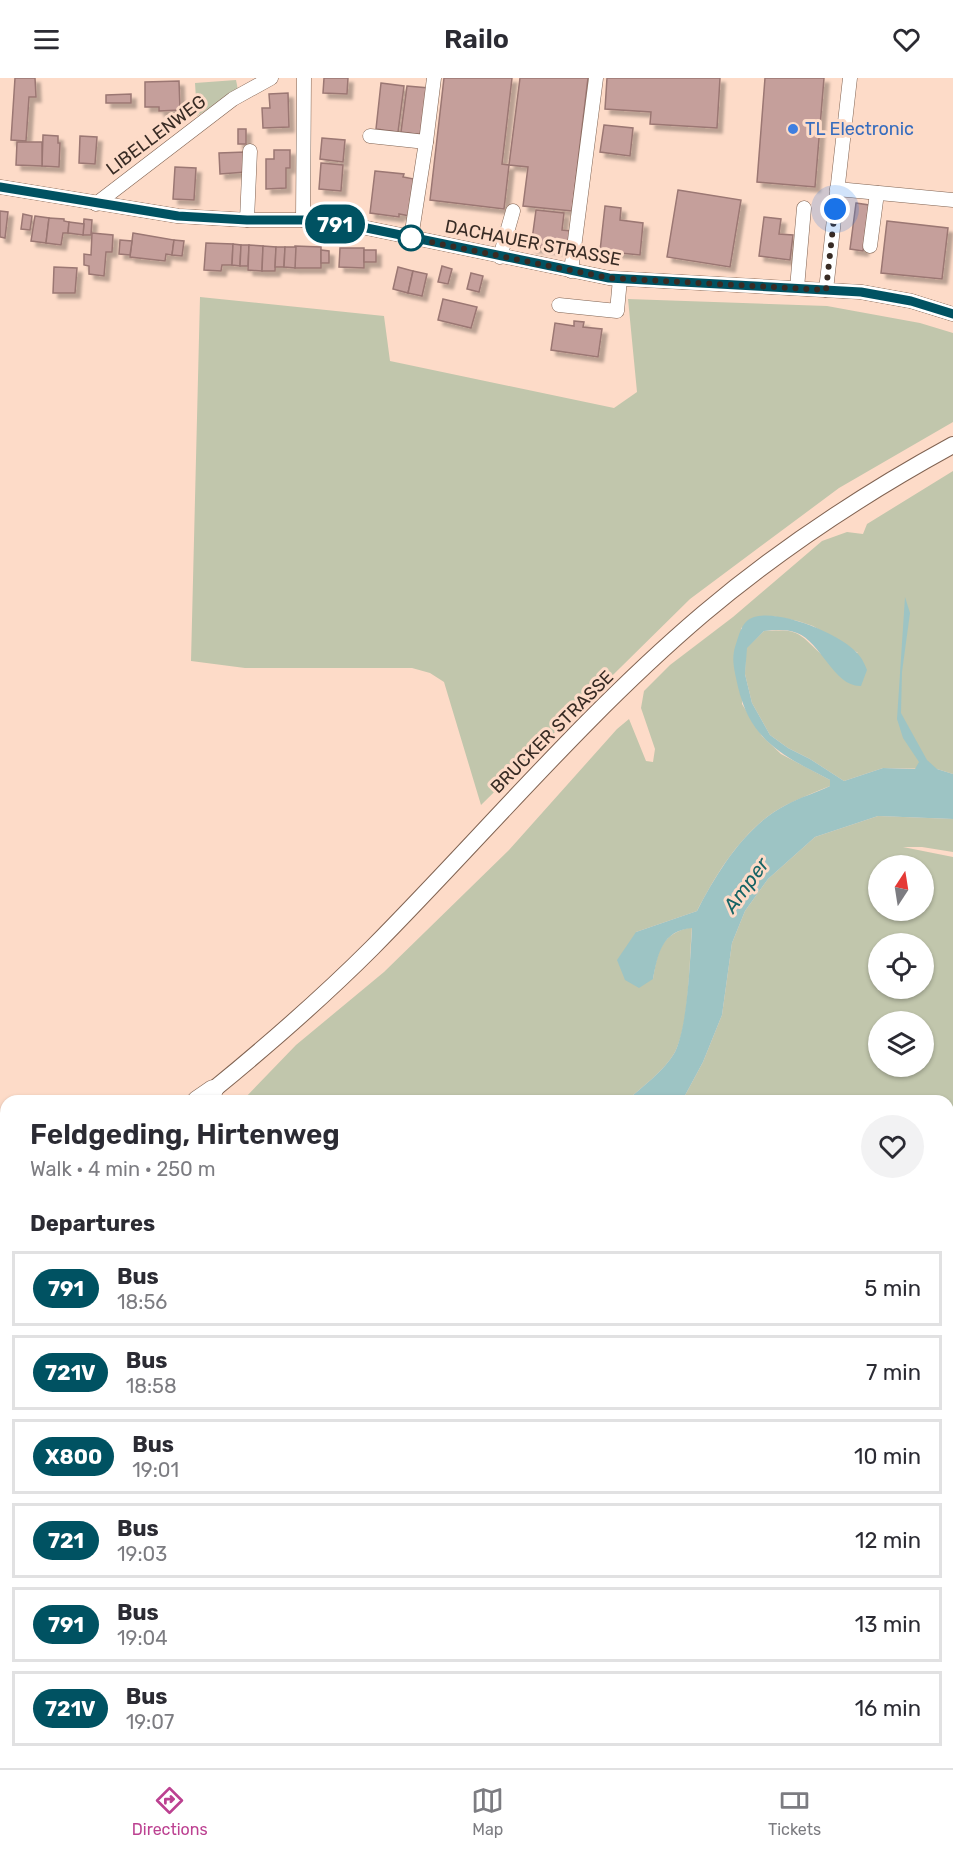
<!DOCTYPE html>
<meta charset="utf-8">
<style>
:root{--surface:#fff;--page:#f2f2f3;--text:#2b2b33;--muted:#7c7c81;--line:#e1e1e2;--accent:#bc4191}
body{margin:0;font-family:Rubik,sans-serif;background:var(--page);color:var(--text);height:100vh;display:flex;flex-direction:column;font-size:22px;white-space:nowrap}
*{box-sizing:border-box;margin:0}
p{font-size:20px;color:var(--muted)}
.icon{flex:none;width:33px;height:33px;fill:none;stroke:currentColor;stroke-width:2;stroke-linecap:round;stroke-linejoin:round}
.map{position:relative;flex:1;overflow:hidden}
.panel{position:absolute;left:0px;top:1017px;width:954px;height:674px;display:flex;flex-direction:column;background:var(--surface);border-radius:18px 18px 0 0;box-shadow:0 2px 4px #0004}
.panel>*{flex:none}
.badge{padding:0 12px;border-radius:20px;font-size:21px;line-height:39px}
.needle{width:39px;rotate:12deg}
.fabs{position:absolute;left:868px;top:777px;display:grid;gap:12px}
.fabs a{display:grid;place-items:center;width:66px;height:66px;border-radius:50%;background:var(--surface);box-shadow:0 2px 4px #0004;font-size:30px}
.you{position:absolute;width:30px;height:30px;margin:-15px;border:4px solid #fff;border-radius:50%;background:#1a73e8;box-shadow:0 0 0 9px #1a73e833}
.map>.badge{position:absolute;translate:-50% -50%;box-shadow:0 0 0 3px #fff}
h2{padding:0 30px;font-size:22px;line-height:54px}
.round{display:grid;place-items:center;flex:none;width:63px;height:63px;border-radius:32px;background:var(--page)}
.head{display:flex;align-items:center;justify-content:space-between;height:102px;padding:0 30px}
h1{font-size:28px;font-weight:600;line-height:45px}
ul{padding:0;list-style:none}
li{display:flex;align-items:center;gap:18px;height:75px;margin:0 12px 9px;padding:0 18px;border:3px solid var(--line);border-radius:0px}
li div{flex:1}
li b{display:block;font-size:22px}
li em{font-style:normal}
li .badge{min-width:66px;font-weight:700;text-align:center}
header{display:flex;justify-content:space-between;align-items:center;height:78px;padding:0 30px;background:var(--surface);font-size:27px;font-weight:600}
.tab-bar{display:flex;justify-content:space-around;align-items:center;height:84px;border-top:2px solid var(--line);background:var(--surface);font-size:16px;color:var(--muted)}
.tab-bar a{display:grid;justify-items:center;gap:3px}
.tab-bar .selected{color:var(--accent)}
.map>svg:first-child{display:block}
.green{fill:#c1c6ac;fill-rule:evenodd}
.water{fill:#9dc4c4}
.building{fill:#c59f9b;stroke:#9b7773;stroke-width:1.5;filter:url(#shadow)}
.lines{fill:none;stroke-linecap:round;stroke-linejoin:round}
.minor-casing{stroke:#806352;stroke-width:15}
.major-casing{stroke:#806352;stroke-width:18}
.highway-casing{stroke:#806352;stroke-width:21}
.minor{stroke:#fff;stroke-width:14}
.major{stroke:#fff;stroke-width:16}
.highway{stroke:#fff;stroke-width:20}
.line-casing{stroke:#fff;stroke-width:14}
.line{stroke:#005262;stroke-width:9}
.walk{stroke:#382b24;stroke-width:6;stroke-dasharray:0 10.8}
.shop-dot{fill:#3f7fe0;stroke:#fddbc8;stroke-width:2}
.stop-dot{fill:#fff;stroke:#005262;stroke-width:3}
.labels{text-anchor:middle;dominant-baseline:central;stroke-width:6;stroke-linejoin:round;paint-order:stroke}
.shop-label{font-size:18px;fill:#366cbe;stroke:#fddbc8;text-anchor:start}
.street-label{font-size:18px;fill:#382b24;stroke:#fddbc8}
.water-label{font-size:20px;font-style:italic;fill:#166465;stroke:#fddbc8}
</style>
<header><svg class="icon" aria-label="menu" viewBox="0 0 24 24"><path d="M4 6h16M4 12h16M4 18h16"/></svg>Railo<svg class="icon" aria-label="heart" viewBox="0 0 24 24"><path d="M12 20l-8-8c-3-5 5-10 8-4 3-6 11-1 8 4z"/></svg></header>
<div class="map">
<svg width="953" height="1690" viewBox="0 0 953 1690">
<defs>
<filter id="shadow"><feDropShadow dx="5" dy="5" stdDeviation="1.5" flood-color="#0004"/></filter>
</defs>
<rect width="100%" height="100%" fill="#fddbc8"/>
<g class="green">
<path d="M236,2L238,12L197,38L195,5Z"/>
<path d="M200,219L384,238L390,283L614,330L637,314L628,221L827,228L920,245L953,255V344L839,410L690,521L481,727L444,604L430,595L412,590H245L191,583Z"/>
<path d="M953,393V696L937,691L883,690L844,703L810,681L788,670L770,657L752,625L745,596L746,570L764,553C798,551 797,553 821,576L858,575L813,548L798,543L772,538L741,550L742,626L762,658L781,676L830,702V708C815,714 800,720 786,727C745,748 717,794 697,833L636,854L653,901C658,873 660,856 692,849C689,883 690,944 675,974C665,992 641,1010 626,1023H242L296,967L384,894L509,772L617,651L629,641L646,683L653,684L655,671L641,630L644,613L670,587L733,539L822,463L847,454L863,456L867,446Z"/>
<path d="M878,738L953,741V774L922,769H903L953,779V1085L948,1090V1023H682L703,984L722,937L732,865L745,833L768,801L815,759ZM879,788H924V832H879ZM879,866H924V910H879ZM879,944H924V988H879Z"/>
<path d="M6,1205V1358L0,1357V1210Z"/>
<path d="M0,1397L6,1398V1578L0,1576Z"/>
<path d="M0,1625L6,1627V1684L113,1685L103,1690H0Z"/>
</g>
<g class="water">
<path d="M905,519L910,535L902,594L901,635L927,682L937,691L953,696V741L878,738L815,759L768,801L745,833L732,865L722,937L703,984L682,1023H626C641,1010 665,992 675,974C688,947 690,881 692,850C662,853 658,875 653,901L639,910L625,902L617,882L636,854L697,833C717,794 746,747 786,727C800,719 816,715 830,708V702C784,678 751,664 738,609C735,594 731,583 735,569C739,558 741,543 754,539C779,531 842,556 858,576C862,580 865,587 867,592L861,608C834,609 821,564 797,555C786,551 775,552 764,553L747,570L745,596L752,625L770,657L788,670L810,681L844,703L883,690L915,691L919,684L903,660L897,641Z"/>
<path d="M0,1357L6,1358V1398L0,1397Z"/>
</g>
<g class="building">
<path d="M15,0H35L36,19H29L26,63L11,62Z"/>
<path d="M324,0H348L347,16L323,15Z"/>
<path d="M444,0H512L502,86L509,87L504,131L430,122Z"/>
<path d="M520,0H588L572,133L523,128L528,89L509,87Z"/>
<path d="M607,0H720L717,50L650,46L651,34L605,31Z"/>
<path d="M765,0H824L815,109L757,104Z"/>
<path d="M179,3L180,32L159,33V29H145V4Z"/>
<path d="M381,5L404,8L398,54L376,51Z"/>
<path d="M407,8L429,10L424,57L401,54Z"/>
<path d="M288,15L289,49L263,50L262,30H270L269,16Z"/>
<path d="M131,16V25H106V17Z"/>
<path d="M604,47L633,50L630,78L600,74Z"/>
<rect x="238" y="51" width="8" height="15"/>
<path d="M43,57L58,58V65H60L59,89L42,88Z"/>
<path d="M80,58L97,59L95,86L79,85Z"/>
<path d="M322,60L345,62L343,84L320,81Z"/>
<path d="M17,64H42V88L16,87Z"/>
<path d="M274,72H290V90H286V110L266,111V81H274Z"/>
<path d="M245,74L246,94L220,96L219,75Z"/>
<path d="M321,85L343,87L341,113L319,111Z"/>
<path d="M175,89L196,90L194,122L173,121Z"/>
<path d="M375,93L404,96L403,99L414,101L410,138L399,136V139L370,135Z"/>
<path d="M678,112L741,122L730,189L667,179Z"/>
<path d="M856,125L869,127L863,173L850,171Z"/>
<path d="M605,128L621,130L620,142L643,145L640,177L600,173Z"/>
<path d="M536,132L564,135L562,152L572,153L570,173L531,169Z"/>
<path d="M0,133L8,134L5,160L0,159Z"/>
<path d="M23,136L32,138L30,152L21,151Z"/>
<path d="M35,138L49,140L46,165L31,163Z"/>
<path d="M764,139L781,141L779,156L793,157L790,182L759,178Z"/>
<path d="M49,140L64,141V143L69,144L68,155H63L61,167L46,165Z"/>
<path d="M84,141L92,142L91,157H83Z"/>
<path d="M887,143L948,150L942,201L881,195Z"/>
<path d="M69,144L84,146L83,157L68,155Z"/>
<path d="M92,155L113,157L112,174H106L104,198L89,196V188L84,187V176L91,177Z"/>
<path d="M133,155L174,162L172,177L166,176L165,183L130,179Z"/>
<path d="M120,162L132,163L130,177L119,176Z"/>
<path d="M174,162L184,163L182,178L172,177Z"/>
<path d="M206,165L233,166L232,187H222L221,193L204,192Z"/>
<path d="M233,166L241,167L240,188L232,187Z"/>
<path d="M241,167H249L248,188H240Z"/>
<path d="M249,167L263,168L262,193L248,192Z"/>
<path d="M263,168L276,169L275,193H262Z"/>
<path d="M295,168L321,169V190H295Z"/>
<path d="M276,169H285L284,189H275Z"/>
<path d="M285,169H296L295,190L284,189Z"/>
<path d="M340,170H364V190L339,189Z"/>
<path d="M321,172L329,173V185H321Z"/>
<rect x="364" y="172" width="12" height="12"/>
<path d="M442,188L452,191L448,206L438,204Z"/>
<path d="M54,189L77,190L75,215H53Z"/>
<path d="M398,189L413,193L408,215L393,211Z"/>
<path d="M413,193L427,196L422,218L408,215Z"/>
<path d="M471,195L483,198L479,214L467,211Z"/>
<path d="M443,221L477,229L471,250L438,242Z"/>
<path d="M574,243L584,244L583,249L602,251L598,279L551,272L555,245L574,248Z"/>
</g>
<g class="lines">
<g class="minor-casing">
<g id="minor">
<path d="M370,58L426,64L411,160"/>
<path d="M426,64L434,0"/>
<path d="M0,109L178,138L247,142H303L357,148L609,200L861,214L911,223L953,236"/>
<path d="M837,111L953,122"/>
<path d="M96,126L233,21L271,0"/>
<path d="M247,142L250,73"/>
<path d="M303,142L304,0"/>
<path d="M870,168L877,115"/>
<path d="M500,179L513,133"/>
<path d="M571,193L596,0"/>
<path d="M797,210L804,130"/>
<path d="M826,212L850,0"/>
<path d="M559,227L617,233L620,201"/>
</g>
</g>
<g class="major-casing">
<path id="major" d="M213,1012C268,967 322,920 372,870C482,759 583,638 703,536C780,471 865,415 953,367"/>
</g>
<g class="highway-casing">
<g id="highway">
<path d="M197,1023L213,1012"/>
<path d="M0,1147L6,1144"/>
<path d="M0,1193L6,1188"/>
<path d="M0,1591L6,1593"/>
<path d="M275,1684L289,1690"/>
</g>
</g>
<use href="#minor" class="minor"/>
<use href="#major" class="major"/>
<use href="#highway" class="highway"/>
</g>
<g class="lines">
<g class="line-casing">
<path id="line" d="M0,109L178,138L247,142H303L357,148L609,200L861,214L911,223L953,236"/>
</g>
<use href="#line" class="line"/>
<path class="walk" d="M411,160L609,200L826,212L835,131"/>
</g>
<circle class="shop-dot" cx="793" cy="51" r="6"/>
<circle class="stop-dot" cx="411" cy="160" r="12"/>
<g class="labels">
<g class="shop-label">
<text x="805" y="51">TL Electronic</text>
</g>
<g class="street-label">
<text transform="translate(156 57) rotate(-37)">LIBELLENWEG</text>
<text transform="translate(533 165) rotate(11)">DACHAUER STRASSE</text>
<text transform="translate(552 654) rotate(-45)">BRUCKER STRASSE</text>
</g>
<g class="water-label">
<text transform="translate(746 807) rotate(-54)">Amper</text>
</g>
</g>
</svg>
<div class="fabs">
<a><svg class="needle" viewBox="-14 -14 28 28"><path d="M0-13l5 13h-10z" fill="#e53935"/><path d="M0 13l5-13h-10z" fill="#7c7c81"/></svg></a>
<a><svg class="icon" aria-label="locate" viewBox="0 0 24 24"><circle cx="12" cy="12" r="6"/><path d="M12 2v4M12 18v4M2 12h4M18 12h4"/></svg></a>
<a><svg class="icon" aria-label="layers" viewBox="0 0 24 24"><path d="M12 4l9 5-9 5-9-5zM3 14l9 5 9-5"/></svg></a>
</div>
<div class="you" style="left:835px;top:131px"></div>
<b class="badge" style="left:335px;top:146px;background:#005262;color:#fff">791</b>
<section class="panel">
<div class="head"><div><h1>Feldgeding, Hirtenweg</h1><p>Walk · 4 min · 250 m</p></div><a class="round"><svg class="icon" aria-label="heart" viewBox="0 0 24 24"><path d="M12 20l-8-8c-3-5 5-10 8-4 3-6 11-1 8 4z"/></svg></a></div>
<h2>Departures</h2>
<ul>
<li><span class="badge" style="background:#005262;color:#fff">791</span><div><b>Bus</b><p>18:56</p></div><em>5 min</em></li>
<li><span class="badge" style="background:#005262;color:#fff">721V</span><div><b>Bus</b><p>18:58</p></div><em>7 min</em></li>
<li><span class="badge" style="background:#005262;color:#fff">X800</span><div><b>Bus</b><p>19:01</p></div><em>10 min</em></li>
<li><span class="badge" style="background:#005262;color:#fff">721</span><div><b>Bus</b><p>19:03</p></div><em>12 min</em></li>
<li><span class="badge" style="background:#005262;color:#fff">791</span><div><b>Bus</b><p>19:04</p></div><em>13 min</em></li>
<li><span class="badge" style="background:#005262;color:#fff">721V</span><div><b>Bus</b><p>19:07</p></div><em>16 min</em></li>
</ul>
</section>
</div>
<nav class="tab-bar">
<a class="selected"><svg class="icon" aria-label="directions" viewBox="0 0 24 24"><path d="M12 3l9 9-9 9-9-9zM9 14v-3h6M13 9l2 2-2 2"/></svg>Directions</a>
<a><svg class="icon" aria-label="map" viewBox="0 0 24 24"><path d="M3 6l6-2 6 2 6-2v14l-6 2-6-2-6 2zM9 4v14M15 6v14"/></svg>Map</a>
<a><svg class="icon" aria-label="tickets" viewBox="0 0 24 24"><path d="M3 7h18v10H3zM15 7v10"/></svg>Tickets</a>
</nav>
